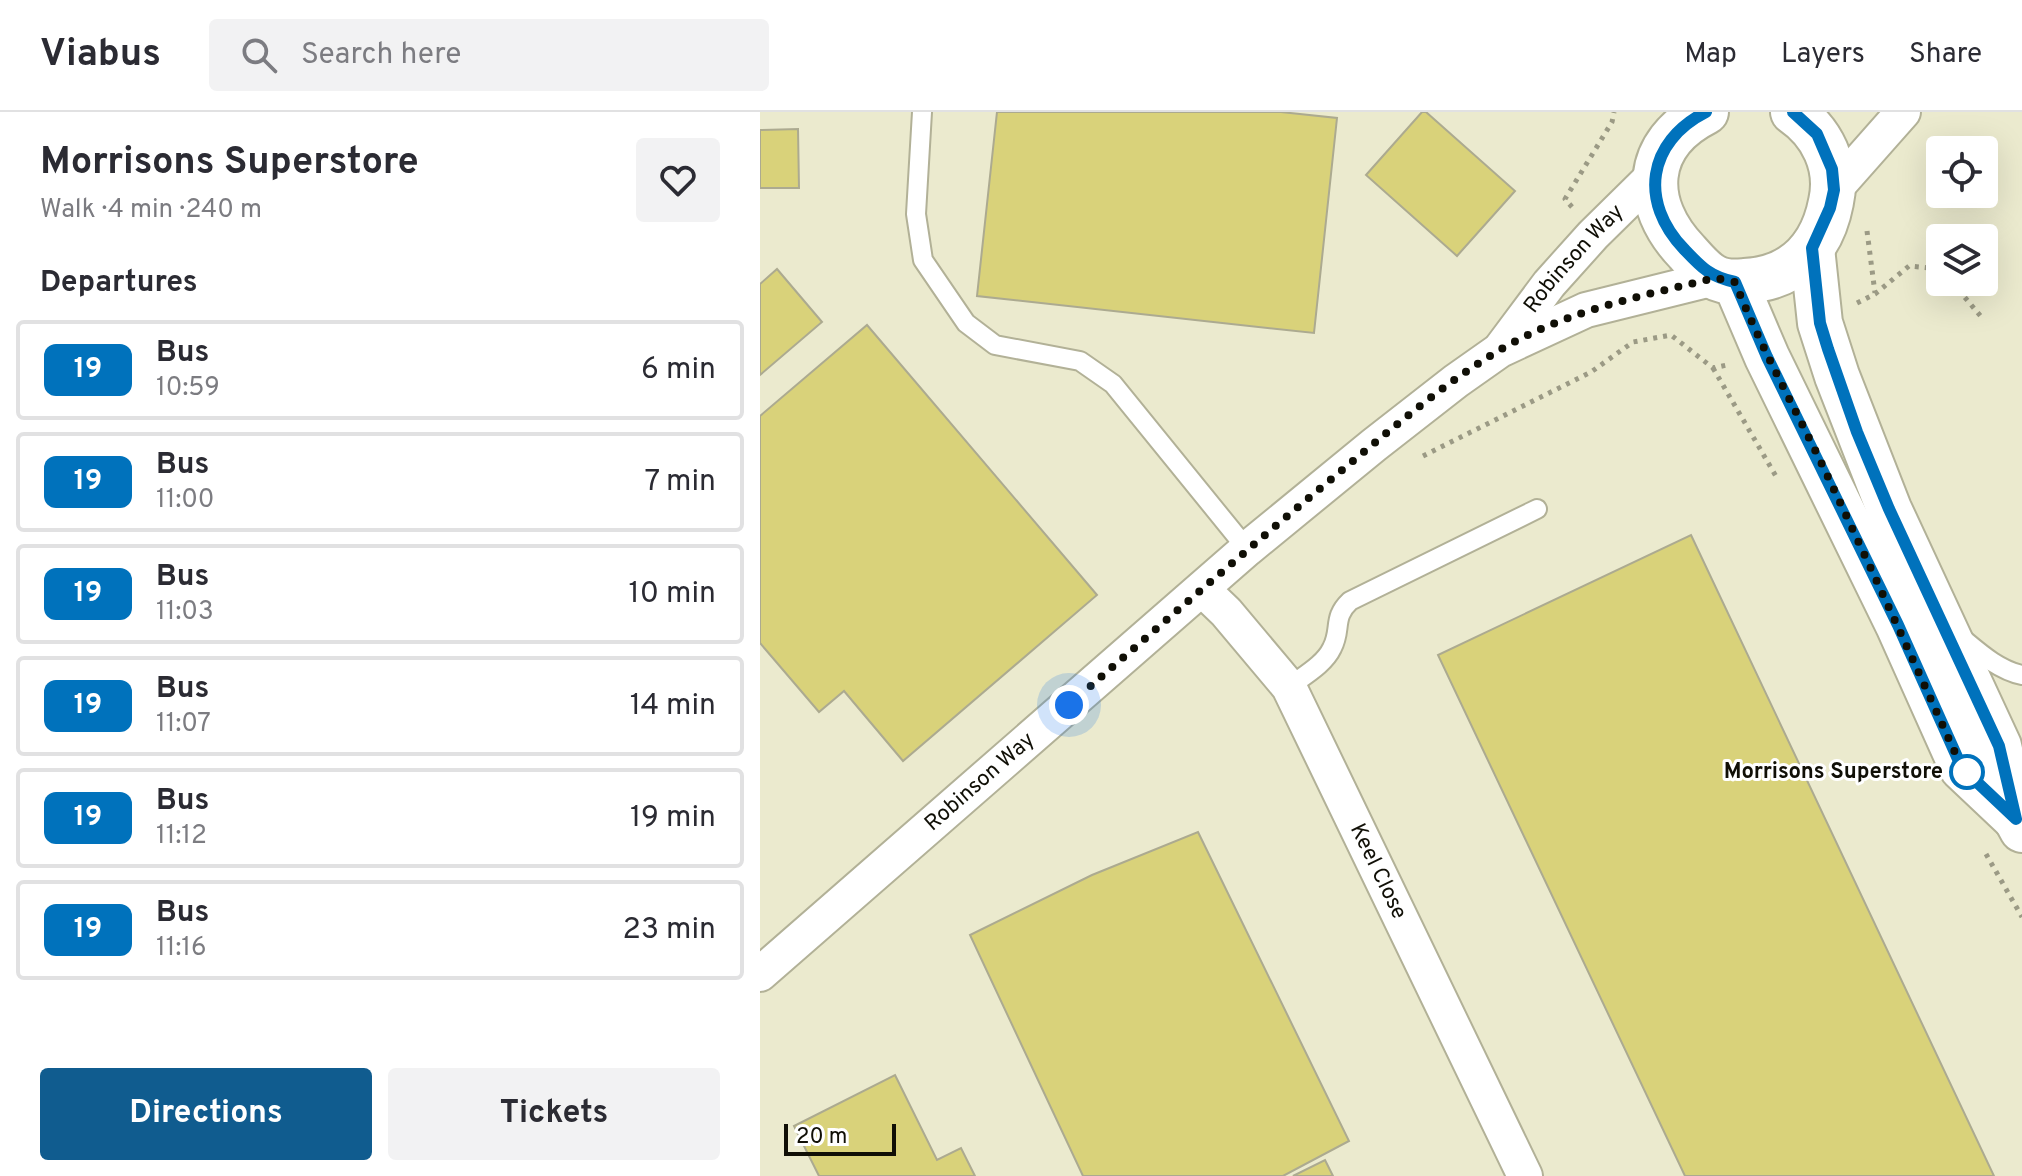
<!DOCTYPE html>
<meta charset="utf-8">
<style>
:root{--surface:#fff;--page:#f2f2f3;--text:#2b2b33;--muted:#7c7c81;--line:#e1e1e2;--accent:#105c8f}
body{margin:0;font-family:Overpass,sans-serif;background:var(--page);color:var(--text);height:100vh;display:flex;flex-direction:column;font-size:30px;white-space:nowrap}
*{box-sizing:border-box;margin:0}
p{font-size:26px;color:var(--muted)}
.icon{flex:none;width:44px;height:44px;fill:none;stroke:currentColor;stroke-width:2;stroke-linecap:round;stroke-linejoin:round}
.map{position:relative;flex:1;overflow:hidden}
.drawer{display:flex;flex-direction:column;background:var(--surface);width:760px}
.drawer>*{flex:none}
.badge{padding:0 16px;border-radius:12px;font-size:28px;line-height:52px}
.tools{position:absolute;left:1166px;top:24px;display:grid;gap:16px}
.tools a{display:grid;place-items:center;width:72px;height:72px;border-radius:8px;background:var(--surface);box-shadow:0 8px 32px #0002;font-size:40px}
.scale{position:absolute;left:24px;bottom:20px;width:112px;box-sizing:border-box;padding-left:8px;border:4px solid #100f06;border-top:0;font-size:22px;line-height:28px;white-space:nowrap;color:#100f06;-webkit-text-stroke:6px #fff;paint-order:stroke}
.you{position:absolute;width:40px;height:40px;margin:-20px;border:6px solid #fff;border-radius:50%;background:#1a73e8;box-shadow:0 0 0 12px #1a73e833}
.map>.badge{position:absolute;translate:-50% -50%;box-shadow:0 0 0 4px #fff}
h2{padding:0 40px;font-size:30px;line-height:72px}
.round{display:grid;place-items:center;flex:none;width:84px;height:84px;border-radius:8px;background:var(--page)}
.head{display:flex;align-items:center;justify-content:space-between;height:136px;padding:0 40px}
h1{font-size:38px;font-weight:700;line-height:60px}
.action{display:flex;gap:16px;margin-top:auto;padding:16px 40px}
.action a{flex:1;height:92px;border-radius:8px;background:var(--accent);color:#fff;font-size:32px;font-weight:700;line-height:92px;text-align:center}
.action a+a{background:var(--page);color:var(--text)}
ul{padding:0;list-style:none}
li{display:flex;align-items:center;gap:24px;height:100px;margin:0 16px 12px;padding:0 24px;border:4px solid var(--line);border-radius:8px}
li div{flex:1}
li b{display:block;font-size:30px}
li em{font-style:normal}
li .badge{min-width:88px;font-weight:700;text-align:center}
header{display:flex;align-items:center;gap:48px;box-sizing:border-box;height:112px;padding:0 40px;background:var(--surface);border-bottom:2px solid var(--line)}
header strong{font-size:38px}
nav{display:flex;gap:44px;margin-inline-start:auto;font-size:28px}
.search{width:560px;height:72px;background:var(--page);display:flex;align-items:center;gap:20px;box-sizing:border-box;padding:0 28px;border-radius:8px;color:var(--muted);font-size:30px}
main{display:flex;flex:1;min-height:0}
.map>svg:first-child{display:block}
.building{fill:#d9d27a;stroke:#acaa90;stroke-width:2}
.lines{fill:none;stroke-linecap:round;stroke-linejoin:round}
.lane-casing{stroke:#b2b197;stroke-width:22}
.street-casing{stroke:#b2b197;stroke-width:38}
.secondary-casing{stroke:#b2b197;stroke-width:48}
.path{stroke:#9b9a85;stroke-width:5;stroke-dasharray:4 6;stroke-linecap:butt}
.lane{stroke:#fff;stroke-width:18}
.street{stroke:#fff;stroke-width:34}
.secondary{stroke:#fff;stroke-width:44}
.line-casing{stroke:#fff;stroke-width:18}
.line{stroke:#0072bc;stroke-width:12}
.walk{stroke:#100f06;stroke-width:8;stroke-dasharray:0 14.4}
.stop-dot{fill:#fff;stroke:#0072bc;stroke-width:4}
.labels{text-anchor:middle;dominant-baseline:central;stroke-width:6;stroke-linejoin:round;paint-order:stroke}
.street-label{font-size:22px;fill:#100f06;stroke:#fff}
.stop-label{font-size:22px;font-weight:bold;fill:#100f06;stroke:#fff;text-anchor:end}
</style>
<header>
<strong>Viabus</strong>
<div class="search"><svg class="icon" aria-label="search" viewBox="0 0 24 24"><circle cx="10" cy="10" r="6"/><path d="M15 15l6 6"/></svg>Search here</div>
<nav><a>Map</a><a>Layers</a><a>Share</a></nav>
</header>
<main>
<section class="drawer">
<div class="head"><div><h1>Morrisons Superstore</h1><p>Walk · 4 min · 240 m</p></div><a class="round"><svg class="icon" aria-label="heart" viewBox="0 0 24 24"><path d="M12 20l-8-8c-3-5 5-10 8-4 3-6 11-1 8 4z"/></svg></a></div>
<h2>Departures</h2>
<ul>
<li><span class="badge" style="background:#0072bc;color:#fff">19</span><div><b>Bus</b><p>10:59</p></div><em>6 min</em></li>
<li><span class="badge" style="background:#0072bc;color:#fff">19</span><div><b>Bus</b><p>11:00</p></div><em>7 min</em></li>
<li><span class="badge" style="background:#0072bc;color:#fff">19</span><div><b>Bus</b><p>11:03</p></div><em>10 min</em></li>
<li><span class="badge" style="background:#0072bc;color:#fff">19</span><div><b>Bus</b><p>11:07</p></div><em>14 min</em></li>
<li><span class="badge" style="background:#0072bc;color:#fff">19</span><div><b>Bus</b><p>11:12</p></div><em>19 min</em></li>
<li><span class="badge" style="background:#0072bc;color:#fff">19</span><div><b>Bus</b><p>11:16</p></div><em>23 min</em></li>
</ul>
<div class="action"><a>Directions</a><a>Tickets</a></div>
</section>
<div class="map">
<svg width="1262" height="1064" viewBox="0 0 1262 1064">
<rect width="100%" height="100%" fill="#ebeace"/>
<g class="building">
<path d="M237,0H521L577,6L554,221L217,184Z"/>
<path d="M662,0H666L755,79L697,144L606,63Z"/>
<path d="M38,17L39,76H0V18Z"/>
<path d="M17,157L62,210L0,263V172Z"/>
<path d="M107,213L337,483L143,649L84,579L59,600L0,531V304Z"/>
<path d="M931,423L1234,1064H925L678,543Z"/>
<path d="M438,720L589,1029L523,1064H323L210,823L332,763Z"/>
<path d="M135,963L177,1048L201,1036L215,1064H59L34,1014Z"/>
<path d="M565,1048L573,1064H533Z"/>
</g>
<g class="lines">
<g class="lane-casing">
<g id="lane">
<path d="M162,0L156,102L163,148L206,211L235,233L320,249L353,272L487,437"/>
<path d="M1203,527C1221,542 1239,558 1262,563"/>
<path d="M529,575C543,564 564,553 572,536C582,517 572,506 590,489L777,397"/>
</g>
</g>
<g class="street-casing">
<g id="street">
<path d="M1074,78L1143,0"/>
<path id="s1" d="M742,235L789,172L833,123L895,62"/>
<path id="s2" d="M442,477L466,500L529,575L765,1064"/>
<path id="s3" d="M0,862L487,437L614,333L696,269L740,238L826,198L955,166"/>
</g>
</g>
<g class="secondary-casing">
<g id="secondary">
<path d="M946,0C883,32 881,92 927,140C935,149 944,160 954,165C963,170 975,170 984,169C1033,167 1062,137 1071,90C1079,54 1062,20 1033,0"/>
<path d="M1052,136L1060,211L1077,264L1129,397L1239,634L1256,707L1262,718"/>
<path d="M975,170L1007,245L1138,513L1202,656L1256,707"/>
</g>
</g>
<g class="path">
<path d="M812,95L805,87L852,10L854,0"/>
<path d="M1107,119L1115,181"/>
<path d="M1192,170L1223,207"/>
<path d="M1097,191L1115,182L1149,154L1180,157"/>
<path d="M953,256L1017,366"/>
<path d="M663,344L831,260L873,230L911,223L953,256L967,253"/>
<path d="M1226,742L1262,805"/>
</g>
<use href="#lane" class="lane"/>
<use href="#street" class="street"/>
<use href="#secondary" class="secondary"/>
</g>
<g class="lines">
<g class="line-casing">
<path id="line" d="M946,0C887,30 879,90 924,137C941,155 950,165 975,170L1007,245L1138,513L1202,656L1256,707L1239,634L1129,397L1097,320L1068,237L1060,211L1052,136L1070,96L1074,78L1072,57L1057,22L1033,0"/>
</g>
<use href="#line" class="line"/>
<path class="walk" d="M309,593C397,516 485,439 575,364C627,321 680,274 738,239C805,199 881,184 955,166L975,170C999,231 1030,287 1059,346C1108,449 1155,552 1202,656L1207,660"/>
</g>
<circle class="stop-dot" cx="1207" cy="660" r="16"/>
<g class="labels">
<g class="street-label">
<text stroke="none"><textPath href="#s1" startOffset="114">Robinson Way</textPath></text>
<text stroke="none"><textPath href="#s3" startOffset="292">Robinson Way</textPath></text>
<text stroke="none"><textPath href="#s2" startOffset="336">Keel Close</textPath></text>
</g>
<g class="stop-label">
<text x="1183" y="660">Morrisons Superstore</text>
</g>
</g>
</svg>
<div class="tools">
<a><svg class="icon" aria-label="locate" viewBox="0 0 24 24"><circle cx="12" cy="12" r="6"/><path d="M12 2v4M12 18v4M2 12h4M18 12h4"/></svg></a>
<a><svg class="icon" aria-label="layers" viewBox="0 0 24 24"><path d="M12 4l9 5-9 5-9-5zM3 14l9 5 9-5"/></svg></a>
</div>
<div class="scale">20 m</div>
<div class="you" style="left:309px;top:593px"></div>
</div>
</main>
